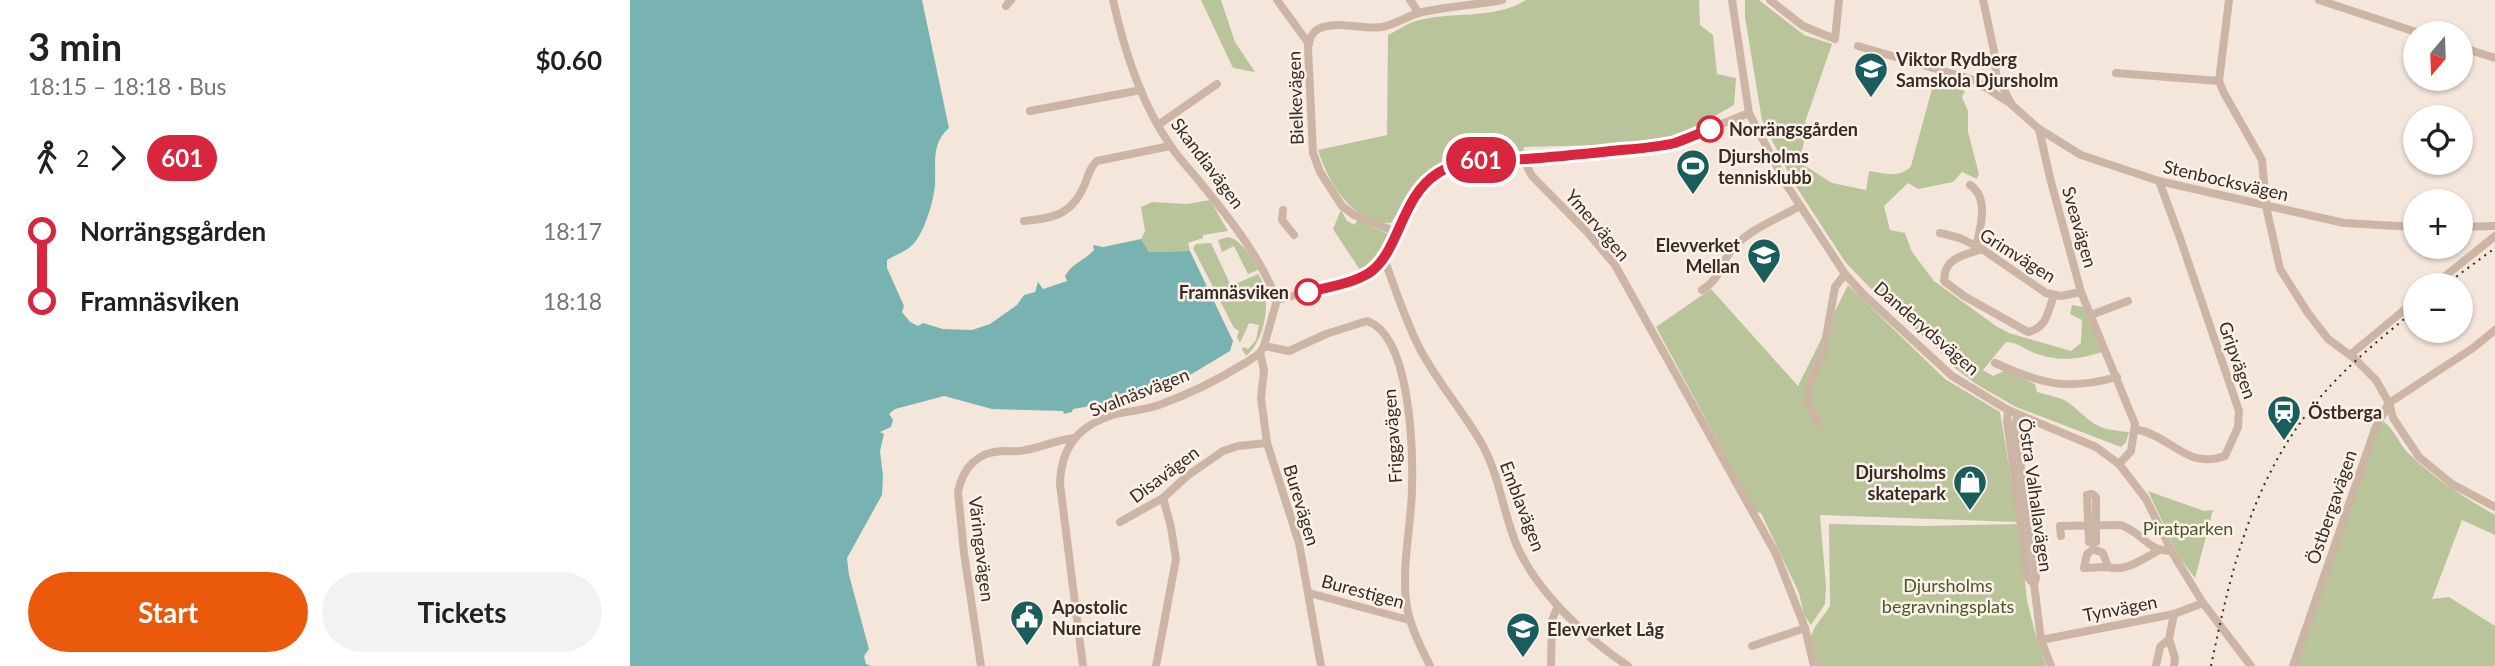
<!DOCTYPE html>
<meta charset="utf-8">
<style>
:root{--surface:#fff;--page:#f2f2f2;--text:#202124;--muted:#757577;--accent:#ea580c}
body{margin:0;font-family:Lato,sans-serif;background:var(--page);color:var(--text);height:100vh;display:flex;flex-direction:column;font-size:26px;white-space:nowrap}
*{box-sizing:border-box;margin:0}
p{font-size:23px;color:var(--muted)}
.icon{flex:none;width:38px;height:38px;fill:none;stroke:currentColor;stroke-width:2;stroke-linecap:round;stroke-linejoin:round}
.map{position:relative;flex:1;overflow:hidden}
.panel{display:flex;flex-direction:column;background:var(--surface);width:630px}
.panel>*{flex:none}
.badge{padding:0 14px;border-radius:23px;font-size:24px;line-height:46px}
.needle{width:46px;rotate:199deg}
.tools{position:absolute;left:1773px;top:21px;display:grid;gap:14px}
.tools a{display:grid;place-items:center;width:70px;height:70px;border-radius:50%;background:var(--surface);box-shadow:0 2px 5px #0004;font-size:35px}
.map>.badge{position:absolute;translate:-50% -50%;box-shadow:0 0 0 4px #fff}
.legs{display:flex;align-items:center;gap:10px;height:77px;padding:0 28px;font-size:23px}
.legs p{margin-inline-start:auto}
.overview{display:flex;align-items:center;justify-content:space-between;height:119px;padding:0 28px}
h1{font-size:38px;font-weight:700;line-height:52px}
.primary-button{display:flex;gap:14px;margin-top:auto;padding:14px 28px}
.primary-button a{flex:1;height:80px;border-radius:42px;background:var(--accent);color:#fff;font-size:28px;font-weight:700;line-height:80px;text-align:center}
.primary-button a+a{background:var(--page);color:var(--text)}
ul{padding:0 28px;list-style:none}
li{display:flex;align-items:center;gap:24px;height:70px;font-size:26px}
li i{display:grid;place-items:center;width:10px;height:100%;margin:0 9px;background:currentColor}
li i::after{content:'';width:18px;height:18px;margin:-9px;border:5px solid;border-radius:50%;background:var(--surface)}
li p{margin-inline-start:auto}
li:first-child i{background:linear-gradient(#0000 50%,currentColor 0)}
li:last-child i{background:linear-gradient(currentColor 50%,#0000 0)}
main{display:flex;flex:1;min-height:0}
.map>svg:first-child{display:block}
.green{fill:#b9c49a}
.water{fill:#78b3b1}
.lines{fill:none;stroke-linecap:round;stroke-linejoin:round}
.minor{stroke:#cdb5a6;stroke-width:8}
.rail{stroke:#382c27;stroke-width:2;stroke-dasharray:2 5;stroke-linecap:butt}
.line-1-casing{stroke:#fff;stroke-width:16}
.line-1{stroke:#d7263d;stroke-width:10}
.stop-1-dot{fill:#fff;stroke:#d7263d;stroke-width:3.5}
.labels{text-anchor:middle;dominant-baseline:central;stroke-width:5;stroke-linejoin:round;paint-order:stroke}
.poi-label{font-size:18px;font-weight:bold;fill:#382c27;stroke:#fbf1e8;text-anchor:start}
.street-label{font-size:18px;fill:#382c27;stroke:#fbf1e8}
.stop-label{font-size:18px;font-weight:bold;fill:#382c27;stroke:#fbf1e8;text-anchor:start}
.park-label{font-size:18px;fill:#4a5829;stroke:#fbf1e8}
</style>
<main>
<section class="panel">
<div class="overview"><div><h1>3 min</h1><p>18:15 – 18:18 · Bus</p></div><b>$0.60</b></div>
<div class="legs"><svg class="icon" aria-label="walk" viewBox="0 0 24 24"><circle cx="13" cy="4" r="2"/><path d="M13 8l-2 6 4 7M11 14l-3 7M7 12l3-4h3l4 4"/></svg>2<svg class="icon" aria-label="forward" viewBox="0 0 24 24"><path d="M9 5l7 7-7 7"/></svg><b class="badge" style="background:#d7263d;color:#fff">601</b></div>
<ul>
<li><i style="color:#d7263d"></i><b>Norrängsgården</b><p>18:17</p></li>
<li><i style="color:#d7263d"></i><b>Framnäsviken</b><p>18:18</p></li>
</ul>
<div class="primary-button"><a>Start</a><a>Tickets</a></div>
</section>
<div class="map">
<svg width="1865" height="666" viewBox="0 0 1865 666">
<rect width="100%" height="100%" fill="#f4e6db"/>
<g class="green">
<path d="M571,0H591L605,42L625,72L603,68Z"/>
<path d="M896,0H1069L1070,25L1083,35L1087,74L1106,78L1104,105L1050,136L1008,144L894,147L893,154C858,155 820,153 792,177C778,189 772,209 761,223C722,224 698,182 688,150L757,135L758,35C766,31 775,25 783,22C819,10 863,21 896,0Z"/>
<path d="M1115,0H1129L1174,35L1202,44L1175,122L1178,126L1169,162L1202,183L1236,190L1239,171C1254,173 1270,179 1281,166L1306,74L1316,77V84L1335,91L1332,97L1338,111V132L1349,174L1347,179L1332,172L1323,182L1288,189L1278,183L1254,206L1260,230L1275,233L1282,252L1304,281L1366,326L1379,333L1441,351L1451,343L1452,320L1440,314L1442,305L1453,307L1472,352C1447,360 1427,362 1402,352C1393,348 1386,342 1376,342L1353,370L1363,376L1374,371L1405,384L1407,392C1416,395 1432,397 1439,403C1465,424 1463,429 1499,432L1496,442L1491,447L1386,407L1346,384L1321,365L1320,360L1250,298L1216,263L1163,182L1132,120L1115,17Z"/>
<path d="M580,200L598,231L573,235V238L558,243L560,251L519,252L511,239L515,231L511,207L522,202L557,204Z"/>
<path d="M711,210L717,221L725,225L727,220L758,234C752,251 745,260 730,270L703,229Z"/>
<path d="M598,237C613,241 621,257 628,270L618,274L604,246L592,252L588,240Z"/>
<path d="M581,243L601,286L628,274C643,294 636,340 616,356L612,349L613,347L618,349L626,340L629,325L619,323L610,343L607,337L609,331L604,328L563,248L566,244Z"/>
<path d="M1218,285L1315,379L1370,412L1388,522L1190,515L1196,586L1195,604L1181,625L1174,615L1169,593L1131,513L1126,512L1026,327L1081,289L1168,386Z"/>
<path d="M1754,422C1765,430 1769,444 1778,453C1806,480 1831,495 1865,515V535L1832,520L1802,599L1819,597L1865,626V666H1665L1747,431Z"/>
<path d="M1518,491L1574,511L1583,510L1565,578L1549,557Z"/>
<path d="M1199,524L1294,526L1389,524L1397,601L1406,636L1416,666H1188L1180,638L1185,627L1200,606Z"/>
</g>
<path class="water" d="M0,0H292L319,128C301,143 306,164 305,184C304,200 295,230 285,242C278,251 267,254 257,260V268L274,306L272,312L280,322L288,326L293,323L313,329L342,330L360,324L387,305L394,295L405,292L408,282L413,289L437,281L435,276C442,263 454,261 464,250L463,245L473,247L511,239L519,252L560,251L603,341L600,351L545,384L495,400L443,409L442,412L434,414L433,411L362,409L314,396L265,409L259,414L263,420L261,427L250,432L254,434L250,451L253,476L252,495L217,558L219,575L239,649L234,656L236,664L241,666H0Z"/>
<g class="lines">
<g class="minor">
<path d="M483,0C494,50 511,103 540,145C550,160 563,173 574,187C603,223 630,257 647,300"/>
<path d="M647,0L679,44"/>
<path d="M780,0L788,12"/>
<path d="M1102,0L1119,113L1156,184L1215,274L1234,295L1322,376L1378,410L1466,447L1489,464L1516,499L1543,554L1573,603L1621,666"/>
<path d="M1140,0L1173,26L1205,39L1209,0"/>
<path d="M1353,0L1364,51L1366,74L1382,105L1409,129L1420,178L1451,292L1505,424L1501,451L1489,464"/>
<path d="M1599,0L1589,81L1594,93L1632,160L1636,206L1650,269L1678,313L1698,339L1724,358L1746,380L1759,403L1763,418L1789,457L1822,484L1865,507"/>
<path d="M1689,0L1789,33"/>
<path d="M376,6L381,0"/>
<path d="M1228,46L1344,80L1381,104"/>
<path d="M1830,47L1865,58"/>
<path d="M1486,73L1589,81"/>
<path d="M400,111L511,90"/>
<path d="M528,125L587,84"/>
<path d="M1409,129L1451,155L1529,181L1714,223L1785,227"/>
<path d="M893,159L902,176L958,233L985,265L1146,554L1175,628L1184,666"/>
<path d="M1340,185C1359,197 1351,227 1346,246"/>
<path d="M653,210L652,220L664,235"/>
<path d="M394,221C422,218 441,216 454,186C458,177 459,168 467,161L540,146"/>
<path d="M1830,227L1865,226"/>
<path d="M766,232L724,215L712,206L690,172L683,153L678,47C680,37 683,30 693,27C713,21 733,30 752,27C767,24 779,15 792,12C819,6 846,5 872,0"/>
<path d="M1310,233L1330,238L1352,249L1416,293L1431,296L1451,292"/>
<path d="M1352,249C1333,255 1314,258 1314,281L1334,296L1398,332C1417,328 1418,311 1424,295"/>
<path d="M754,258C764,286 774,316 787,343C804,379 833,410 853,446C870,478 873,513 887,546C907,592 957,639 998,666"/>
<path d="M1804,285L1865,236"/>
<path d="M1072,290C1092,278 1090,262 1104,247C1120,229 1149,218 1170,206"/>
<path d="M647,300L717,282L739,272L754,258L773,217L793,187L807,173L826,164L846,160L893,159L1023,147L1047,142L1119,113"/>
<path d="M1461,315L1498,301"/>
<path d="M634,346L659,351L696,334L737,321C781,336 783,450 782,489C781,526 772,564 776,601C779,625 790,645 800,666"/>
<path d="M630,353L634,370L631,398L637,443L669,543L691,666"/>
<path d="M1720,355L1785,301"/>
<path d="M1365,363C1411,384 1437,391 1487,377"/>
<path d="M1378,410L1377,421L1398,578L1404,584"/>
<path d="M1388,415L1385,423L1406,578L1404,584L1411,640L1421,666"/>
<path d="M1188,423L1178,402L1180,383L1194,349L1205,287L1215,274"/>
<path d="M1505,429C1543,436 1555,470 1595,456L1608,427L1609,411L1550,238L1529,181"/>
<path d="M1462,494L1466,497V542H1459L1457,495Z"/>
<path d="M490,522L533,498L557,476L593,451L608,446L637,443"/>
<path d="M1431,536L1430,526L1491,525C1513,533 1517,551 1541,551"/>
<path d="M1478,567L1454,568L1457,554L1463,549L1473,553L1478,567C1495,573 1514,558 1528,551"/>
<path d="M679,593L779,620"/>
<path d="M1539,639L1544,614"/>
<path d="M1411,640L1544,614L1573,603"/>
<path d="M1122,646L1175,628"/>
<path d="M351,666L334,553L328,492C333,467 348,452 373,451C381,451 388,452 395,450C412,447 427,440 444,438"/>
<path d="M453,666L430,484C431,446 449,425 486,414C500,411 515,410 529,405C557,395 591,378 617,362L630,353L634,346L647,300"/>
<path d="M526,666L546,559L541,527L533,498"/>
<path d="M921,666L922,620L928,606"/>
<path d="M1526,666L1530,647L1539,639L1545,658L1544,666"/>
<path d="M1663,666L1745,429L1759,403L1843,348L1865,330"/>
</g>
<g class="rail">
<path d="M1815,285L1865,248"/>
<path d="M1581,666C1602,565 1624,472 1694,393C1721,362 1754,336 1785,310"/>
</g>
</g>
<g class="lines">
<g class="line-1-casing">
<path id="line-1" d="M678,292C698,287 721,284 739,273C770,252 770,197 808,173C835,156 866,161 896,159C924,157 953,154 981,151C1002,149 1024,148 1045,143C1056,139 1068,134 1080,129"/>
</g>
<use href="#line-1" class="line-1"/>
</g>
<defs>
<g id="school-pin" transform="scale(1.75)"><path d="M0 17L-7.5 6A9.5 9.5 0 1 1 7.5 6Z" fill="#1a5d5d" stroke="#fbf1e8"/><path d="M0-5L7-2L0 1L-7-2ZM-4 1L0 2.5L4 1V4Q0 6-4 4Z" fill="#fff"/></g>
<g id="stadium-pin" transform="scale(1.75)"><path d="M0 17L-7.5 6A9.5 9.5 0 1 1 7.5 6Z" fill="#1a5d5d" stroke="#fbf1e8"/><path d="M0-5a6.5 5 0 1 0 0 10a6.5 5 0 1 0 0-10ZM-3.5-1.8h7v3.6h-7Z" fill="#fff"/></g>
<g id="station-pin" transform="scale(1.75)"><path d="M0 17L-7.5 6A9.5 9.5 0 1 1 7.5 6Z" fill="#1a5d5d" stroke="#fbf1e8"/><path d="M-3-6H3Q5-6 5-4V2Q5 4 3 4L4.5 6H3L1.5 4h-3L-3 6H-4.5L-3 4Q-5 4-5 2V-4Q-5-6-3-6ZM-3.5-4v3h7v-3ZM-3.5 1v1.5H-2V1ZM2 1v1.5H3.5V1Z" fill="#fff"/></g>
<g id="shop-pin" transform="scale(1.75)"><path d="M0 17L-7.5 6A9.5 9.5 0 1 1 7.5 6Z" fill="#1a5d5d" stroke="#fbf1e8"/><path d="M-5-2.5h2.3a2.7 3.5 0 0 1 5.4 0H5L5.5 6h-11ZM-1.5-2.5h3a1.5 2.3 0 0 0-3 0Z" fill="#fff"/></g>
<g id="civic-pin" transform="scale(1.75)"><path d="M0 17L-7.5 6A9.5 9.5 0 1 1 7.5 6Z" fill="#1a5d5d" stroke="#fbf1e8"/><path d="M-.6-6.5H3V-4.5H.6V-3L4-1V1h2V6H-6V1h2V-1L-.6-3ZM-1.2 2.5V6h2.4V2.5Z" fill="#fff"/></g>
</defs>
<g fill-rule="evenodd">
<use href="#school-pin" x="1241" y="69"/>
<use href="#stadium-pin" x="1063" y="166"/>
<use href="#school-pin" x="1134" y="255"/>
<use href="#station-pin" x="1654" y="412"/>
<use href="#shop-pin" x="1340" y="482"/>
<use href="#civic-pin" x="397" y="617"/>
<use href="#school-pin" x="893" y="629"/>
</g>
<g class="stop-1-dot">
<circle cx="1080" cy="129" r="12"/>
<circle cx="678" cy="292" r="12"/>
</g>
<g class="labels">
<g class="poi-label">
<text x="1266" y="59">Viktor Rydberg<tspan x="1266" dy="21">Samskola Djursholm</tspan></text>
<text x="1088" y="156">Djursholms<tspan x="1088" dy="21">tennisklubb</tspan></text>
<text x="1110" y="245" text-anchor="end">Elevverket<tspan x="1110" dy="21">Mellan</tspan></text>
<text x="1678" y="412">Östberga</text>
<text x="1316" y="472" text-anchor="end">Djursholms<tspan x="1316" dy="21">skatepark</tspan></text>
<text x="422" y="607">Apostolic<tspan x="422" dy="21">Nunciature</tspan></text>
<text x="917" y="629">Elevverket Låg</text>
</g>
<g class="street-label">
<text transform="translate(665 98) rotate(-92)">Bielkevägen</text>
<text transform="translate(578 163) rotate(53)">Skandiavägen</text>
<text transform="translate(1596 180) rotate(13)">Stenbocksvägen</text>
<text transform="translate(968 225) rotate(49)">Ymervägen</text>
<text transform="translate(1450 227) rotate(74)">Sveavägen</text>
<text transform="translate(1388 255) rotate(32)">Grimvägen</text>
<text transform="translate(1297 328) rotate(41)">Danderydsvägen</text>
<text transform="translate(1608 360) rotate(71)">Gripvägen</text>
<text transform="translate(509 392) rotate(-21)">Svalnäsvägen</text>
<text transform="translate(762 436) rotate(-94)">Friggavägen</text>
<text transform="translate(534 474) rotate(-37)">Disavägen</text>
<text transform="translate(1406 495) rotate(82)">Östra Valhallavägen</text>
<text transform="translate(672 505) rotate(73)">Burevägen</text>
<text transform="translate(893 506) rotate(69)">Emblavägen</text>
<text transform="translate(1701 507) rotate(-71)">Östbergavägen</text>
<text transform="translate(352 549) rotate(83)">Väringavägen</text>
<text transform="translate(733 591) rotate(15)">Burestigen</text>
<text transform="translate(1490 608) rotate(-11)">Tynvägen</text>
</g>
<g class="stop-label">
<text x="1099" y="129">Norrängsgården</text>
<text x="659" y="292" text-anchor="end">Framnäsviken</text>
</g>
<g class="park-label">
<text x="1558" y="528">Piratparken</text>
<text x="1318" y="585">Djursholms<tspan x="1318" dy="21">begravningsplats</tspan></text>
</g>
</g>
</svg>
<div class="tools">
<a><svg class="needle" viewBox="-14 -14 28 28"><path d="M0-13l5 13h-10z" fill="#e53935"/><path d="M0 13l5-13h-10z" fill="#757577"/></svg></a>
<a><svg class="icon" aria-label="locate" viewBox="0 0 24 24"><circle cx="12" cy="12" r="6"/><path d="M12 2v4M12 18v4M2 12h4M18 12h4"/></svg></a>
<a>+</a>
<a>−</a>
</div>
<b class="badge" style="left:851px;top:160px;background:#d7263d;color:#fff">601</b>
</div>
</main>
